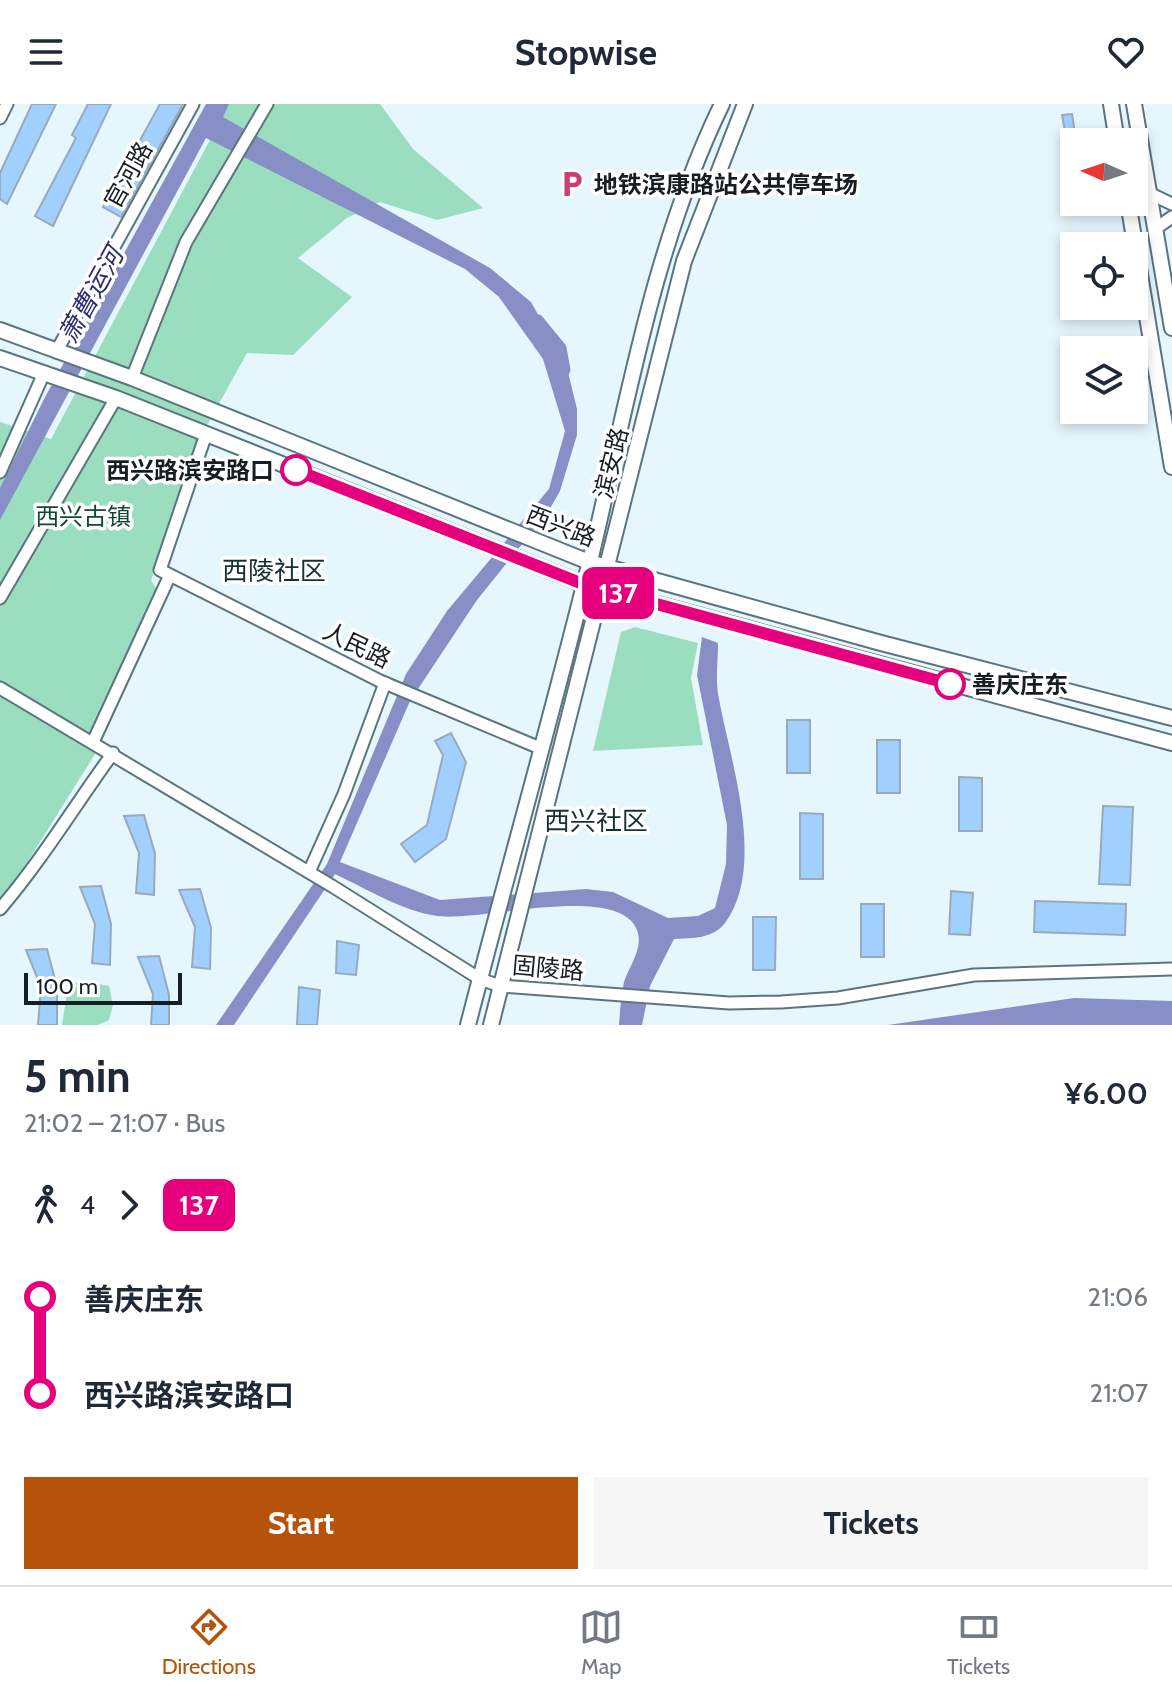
<!DOCTYPE html>
<meta charset="utf-8">
<style>
:root{--surface:#fff;--page:#f6f6f7;--text:#1f2937;--muted:#747a83;--line:#e0e1e3;--accent:#b45309}
body{margin:0;font-family:Cabin,"Noto Sans SC",sans-serif;background:var(--page);color:var(--text);height:100vh;display:flex;flex-direction:column;font-size:30px;white-space:nowrap}
*{box-sizing:border-box;margin:0}
p{font-size:26px;color:var(--muted)}
.icon{flex:none;width:44px;height:44px;fill:none;stroke:currentColor;stroke-width:2;stroke-linecap:round;stroke-linejoin:round}
.map{position:relative;height:921px;overflow:hidden}
.sheet{display:flex;flex-direction:column;background:var(--surface);flex:1}
.sheet>*{flex:none}
.badge{padding:0 16px;border-radius:12px;font-size:28px;line-height:52px}
.needle{width:52px;rotate:273deg}
.fabs{position:absolute;left:1060px;top:24px;display:grid;gap:16px}
.fabs a{display:grid;place-items:center;width:88px;height:88px;border-radius:0px;background:var(--surface);box-shadow:0 4px 12px #0003;font-size:40px}
.scale{position:absolute;left:24px;bottom:20px;width:158px;box-sizing:border-box;padding-left:8px;border:4px solid #151f23;border-top:0;font-size:22px;line-height:28px;white-space:nowrap;color:#151f23;-webkit-text-stroke:6px #fff;paint-order:stroke}
.map>.badge{position:absolute;translate:-50% -50%;box-shadow:0 0 0 4px #fff}
.legs{display:flex;align-items:center;gap:12px;height:88px;padding:0 24px;font-size:26px}
.legs p{margin-inline-start:auto}
.overview{display:flex;align-items:center;justify-content:space-between;height:136px;padding:0 24px}
h1{font-size:44px;font-weight:700;line-height:60px}
.primary-button{display:flex;gap:16px;margin-top:auto;padding:16px 24px}
.primary-button a{flex:1;height:92px;border-radius:0px;background:var(--accent);color:#fff;font-size:32px;font-weight:700;line-height:92px;text-align:center}
.primary-button a+a{background:var(--page);color:var(--text)}
ul{padding:0 24px;list-style:none}
li{display:flex;align-items:center;gap:28px;height:96px;font-size:30px}
li i{display:grid;place-items:center;width:12px;height:100%;margin:0 10px;background:currentColor}
li i::after{content:'';width:20px;height:20px;margin:-10px;border:6px solid;border-radius:50%;background:var(--surface)}
li p{margin-inline-start:auto}
li:first-child i{background:linear-gradient(#0000 50%,currentColor 0)}
li:last-child i{background:linear-gradient(currentColor 50%,#0000 0)}
header{display:flex;justify-content:space-between;align-items:center;height:104px;padding:0 24px;background:var(--surface);font-size:36px;font-weight:700}
.tab-bar{display:flex;justify-content:space-around;align-items:center;height:112px;border-top:2px solid var(--line);background:var(--surface);font-size:22px;color:var(--muted)}
.tab-bar a{display:grid;justify-items:center;gap:4px}
.tab-bar .on{color:var(--accent)}
.map>svg:first-child{display:block}
.green{fill:#9bddbf}
.water{fill:#878fc6}
.lines{fill:none;stroke-linecap:round;stroke-linejoin:round}
.canal{stroke:#878fc6;stroke-width:11}
.building{fill:#a2d0fe;stroke:#98aabc;stroke-width:2}
.minor-casing{stroke:#5b757e;stroke-width:15}
.major-casing{stroke:#5b757e;stroke-width:18}
.minor{stroke:#fff;stroke-width:11}
.major{stroke:#fff;stroke-width:14}
.line-1-casing{stroke:#fff;stroke-width:18}
.line-1{stroke:#e6007e;stroke-width:12}
.stop-1-dot{fill:#fff;stroke:#e6007e;stroke-width:4}
.labels{text-anchor:middle;dominant-baseline:central;stroke-width:7;stroke-linejoin:round;paint-order:stroke}
.street-label{font-size:24px;fill:#151f23;stroke:#fff}
.poi-label{font-size:24px;font-weight:bold;fill:#151f23;stroke:#fff;text-anchor:start}
.stop-label{font-size:24px;font-weight:bold;fill:#151f23;stroke:#fff;text-anchor:end}
.park-label{font-size:24px;fill:#104834;stroke:#fff}
.water-label{font-size:26px;font-style:italic;fill:#2d2f71;stroke:#fff}
.neighbourhood-label{font-size:26px;fill:#172f37;stroke:#fff}
</style>
<header><svg class="icon" aria-label="menu" viewBox="0 0 24 24"><path d="M4 6h16M4 12h16M4 18h16"/></svg>Stopwise<svg class="icon" aria-label="heart" viewBox="0 0 24 24"><path d="M12 20l-8-8c-3-5 5-10 8-4 3-6 11-1 8 4z"/></svg></header>
<div class="map">
<svg width="1172" height="921" viewBox="0 0 1172 921">
<rect width="100%" height="100%" fill="#e5f6fc"/>
<g class="green">
<path d="M229,0H380L413,45L483,104L437,116L380,98L347,114L298,154L352,193L293,251L247,249L195,343L154,467L151,477L158,486L95,650L0,802V318L51,335Z"/>
<path d="M635,523L698,539L691,574L703,641L593,647L621,528Z"/>
<path d="M81,877L109,882L113,901L109,916L98,921H62L68,882Z"/>
</g>
<g class="water">
<path d="M206,0H229L223,13L490,164L531,198L566,260L577,305V331L560,387L548,408L477,496L410,597L340,758L440,796L586,785L613,788L668,814L698,812L715,804L726,760L727,721L697,571L702,533L718,539C718,557 715,577 719,595C730,656 767,762 725,819C713,835 692,834 674,835L650,882L642,921H619C620,907 621,892 624,878C629,862 644,844 637,826C618,778 481,818 437,812C402,807 367,785 335,770L234,921H216L327,760L406,570L447,507L549,385L565,327L543,255L499,193L465,165L206,34L0,416V384L44,295Z"/>
<path d="M1074,894L1172,897V921H888Z"/>
</g>
<g class="lines">
<path class="canal" d="M538,216L561,244L565,266"/>
</g>
<g class="building">
<path d="M32,0H56L7,100L0,95V69Z"/>
<path d="M88,0H111L53,122L35,112L76,34L72,31Z"/>
<path d="M160,0H183L121,113L103,103Z"/>
<path d="M1072,10L1076,36L1067,38L1062,11Z"/>
<rect x="787" y="616" width="23" height="53"/>
<path d="M451,629L466,658L446,735L415,758L401,740L427,721L443,651L435,637Z"/>
<rect x="877" y="636" width="23" height="53"/>
<path d="M959,673L982,674V727H959Z"/>
<path d="M1103,702L1133,703L1130,781L1099,780Z"/>
<path d="M800,709L823,710V775H800Z"/>
<path d="M144,711L155,750L154,791L136,789L139,749L124,712Z"/>
<path d="M101,782L111,820L110,861L92,859L95,820L80,783Z"/>
<path d="M200,785L211,824L210,865L192,863L195,823L179,786Z"/>
<path d="M951,787L973,789L970,831L949,830Z"/>
<path d="M1035,797L1126,800L1125,831L1034,828Z"/>
<rect x="861" y="800" width="23" height="53"/>
<path d="M753,813H776L775,866H753Z"/>
<path d="M337,837L359,841L356,871L336,869Z"/>
<path d="M47,845L57,883V921H38L41,883L26,846Z"/>
<path d="M159,852L169,891V921H151L153,890L138,853Z"/>
<path d="M299,883L320,886L317,921H297Z"/>
</g>
<g class="lines">
<g class="minor-casing">
<g id="minor">
<path d="M0,14L7,0"/>
<path d="M1149,89L1172,100"/>
<path d="M1155,125L1172,113"/>
<path d="M56,248L193,0"/>
<path d="M132,274L186,138L267,0"/>
<path d="M206,330L160,466L380,577L540,644"/>
<path d="M0,368L44,269"/>
<path d="M0,494L116,294"/>
<path d="M0,584L332,782L480,875L500,882L729,899L781,898L838,894L974,871L1172,865"/>
<path d="M93,638L170,471"/>
<path d="M309,768L344,690L385,579"/>
<path d="M0,805C42,756 75,701 113,649"/>
</g>
</g>
<g class="major-casing">
<g id="major">
<path d="M1111,0L1117,38"/>
<path d="M1134,0L1172,224"/>
<path d="M1128,98L1172,363"/>
<path d="M0,226L132,274L589,458L881,539L1172,614"/>
<path d="M0,254L116,294L583,480L1172,639"/>
<path d="M468,921C508,765 553,609 591,453C627,301 653,142 722,0"/>
<path d="M491,921L684,157L745,0"/>
</g>
</g>
<use href="#minor" class="minor"/>
<use href="#major" class="major"/>
</g>
<g class="lines">
<g class="line-1-casing">
<path id="line-1" d="M296,366L583,480L950,580"/>
</g>
<use href="#line-1" class="line-1"/>
</g>
<defs>
<g id="parking-bare" transform="scale(2.16)"><path d="M-3.5-5.5H1a3.5 3.5 0 0 1 0 7H-1V5.5H-3.5ZM-1-3.4V-.6H.8a1.4 1.4 0 0 0 0-2.8Z" fill="#c93e73" stroke="#fff" stroke-width="2.5" paint-order="stroke"/></g>
</defs>
<g fill-rule="evenodd">
<use href="#parking-bare" x="572" y="80"/>
</g>
<g class="stop-1-dot">
<circle cx="296" cy="366" r="14"/>
<circle cx="950" cy="580" r="14"/>
</g>
<g class="labels">
<g class="street-label">
<text transform="translate(128 71) rotate(-61)">官河路</text>
<text transform="translate(611 359) rotate(-76)">滨安路</text>
<text transform="translate(561 422) rotate(21)">西兴路</text>
<text transform="translate(357 541) rotate(26)">人民路</text>
<text transform="translate(548 864) rotate(5)">固陵路</text>
</g>
<g class="poi-label">
<text x="594" y="80">地铁滨康路站公共停车场</text>
</g>
<g class="stop-label">
<text x="274" y="366">西兴路滨安路口</text>
<text x="972" y="580" text-anchor="start">善庆庄东</text>
</g>
<g class="park-label">
<text x="83" y="412">西兴古镇</text>
</g>
<g class="water-label">
<text transform="translate(91 191) rotate(-61)">萧曹运河</text>
</g>
<g class="neighbourhood-label">
<text x="274" y="467">西陵社区</text>
<text x="596" y="717">西兴社区</text>
</g>
</g>
</svg>
<div class="fabs">
<a><svg class="needle" viewBox="-14 -14 28 28"><path d="M0-13l5 13h-10z" fill="#e53935"/><path d="M0 13l5-13h-10z" fill="#747a83"/></svg></a>
<a><svg class="icon" aria-label="locate" viewBox="0 0 24 24"><circle cx="12" cy="12" r="6"/><path d="M12 2v4M12 18v4M2 12h4M18 12h4"/></svg></a>
<a><svg class="icon" aria-label="layers" viewBox="0 0 24 24"><path d="M12 4l9 5-9 5-9-5zM3 14l9 5 9-5"/></svg></a>
</div>
<div class="scale">100 m</div>
<b class="badge" style="left:618px;top:489px;background:#e6007e;color:#fff">137</b>
</div>
<section class="sheet">
<div class="overview"><div><h1>5 min</h1><p>21:02 – 21:07 · Bus</p></div><b>¥6.00</b></div>
<div class="legs"><svg class="icon" aria-label="walk" viewBox="0 0 24 24"><circle cx="13" cy="4" r="2"/><path d="M13 8l-2 6 4 7M11 14l-3 7M7 12l3-4h3l4 4"/></svg>4<svg class="icon" aria-label="forward" viewBox="0 0 24 24"><path d="M9 5l7 7-7 7"/></svg><b class="badge" style="background:#e6007e;color:#fff">137</b></div>
<ul>
<li><i style="color:#e6007e"></i><b>善庆庄东</b><p>21:06</p></li>
<li><i style="color:#e6007e"></i><b>西兴路滨安路口</b><p>21:07</p></li>
</ul>
<div class="primary-button"><a>Start</a><a>Tickets</a></div>
</section>
<nav class="tab-bar">
<a class="on"><svg class="icon" aria-label="directions" viewBox="0 0 24 24"><path d="M12 3l9 9-9 9-9-9zM9 14v-3h6M13 9l2 2-2 2"/></svg>Directions</a>
<a><svg class="icon" aria-label="map" viewBox="0 0 24 24"><path d="M3 6l6-2 6 2 6-2v14l-6 2-6-2-6 2zM9 4v14M15 6v14"/></svg>Map</a>
<a><svg class="icon" aria-label="tickets" viewBox="0 0 24 24"><path d="M3 7h18v10H3zM15 7v10"/></svg>Tickets</a>
</nav>
